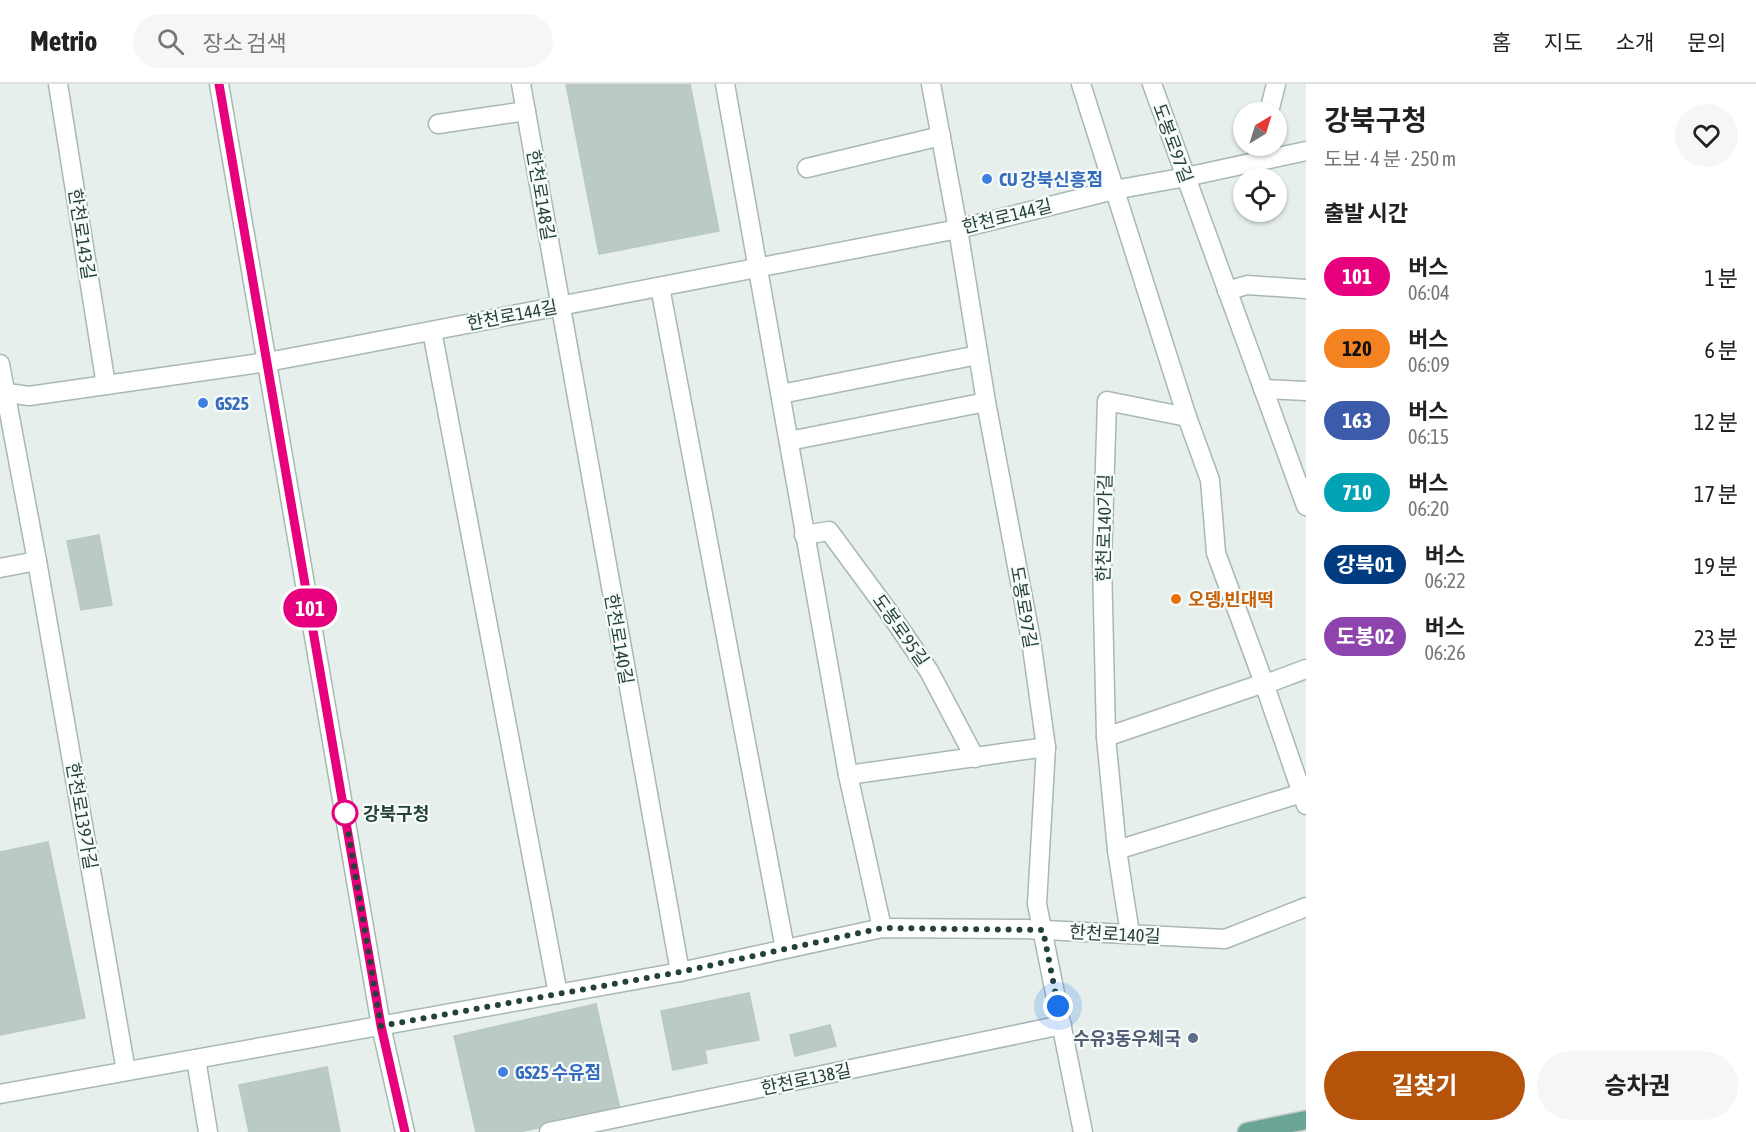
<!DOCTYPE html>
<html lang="ko">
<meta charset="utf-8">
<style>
:root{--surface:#fff;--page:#f6f6f6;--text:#222;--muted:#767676;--line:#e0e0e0;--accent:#b45309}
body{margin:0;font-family:"Asap Condensed","Noto Sans KR",sans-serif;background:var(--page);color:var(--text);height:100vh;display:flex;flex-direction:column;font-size:22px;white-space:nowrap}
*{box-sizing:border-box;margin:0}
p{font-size:20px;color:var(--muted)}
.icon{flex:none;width:33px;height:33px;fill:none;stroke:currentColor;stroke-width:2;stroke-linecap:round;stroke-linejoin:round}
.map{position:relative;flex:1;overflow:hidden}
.drawer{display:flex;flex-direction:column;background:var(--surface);width:450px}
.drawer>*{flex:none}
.badge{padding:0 12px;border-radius:20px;font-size:21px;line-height:39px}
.needle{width:39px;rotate:38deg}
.controls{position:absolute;left:1233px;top:18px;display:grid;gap:12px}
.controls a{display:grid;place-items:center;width:54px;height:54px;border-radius:50%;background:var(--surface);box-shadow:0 2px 4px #0004;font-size:30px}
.you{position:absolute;width:30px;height:30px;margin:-15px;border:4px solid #fff;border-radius:50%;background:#1a73e8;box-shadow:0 0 0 9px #1a73e833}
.map>.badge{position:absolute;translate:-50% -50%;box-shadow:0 0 0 3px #fff}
h2{padding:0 18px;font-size:22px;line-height:54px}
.round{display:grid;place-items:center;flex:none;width:63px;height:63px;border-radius:32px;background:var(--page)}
.head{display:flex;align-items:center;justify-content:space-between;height:102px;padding:0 18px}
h1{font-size:28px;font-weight:700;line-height:45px}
.cta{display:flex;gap:12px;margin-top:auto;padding:12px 18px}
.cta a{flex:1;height:69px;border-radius:36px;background:var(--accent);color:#fff;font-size:24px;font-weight:700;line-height:69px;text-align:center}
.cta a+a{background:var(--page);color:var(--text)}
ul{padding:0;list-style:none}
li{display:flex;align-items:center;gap:18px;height:72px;padding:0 18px}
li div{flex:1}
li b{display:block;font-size:22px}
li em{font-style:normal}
li .badge{min-width:66px;font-weight:700;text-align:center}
header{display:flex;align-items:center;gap:36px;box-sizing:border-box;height:84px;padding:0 30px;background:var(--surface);border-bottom:2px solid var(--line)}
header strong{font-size:28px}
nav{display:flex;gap:33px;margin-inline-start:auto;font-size:21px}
.search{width:420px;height:54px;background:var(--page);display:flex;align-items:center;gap:15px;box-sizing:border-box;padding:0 21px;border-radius:33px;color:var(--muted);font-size:22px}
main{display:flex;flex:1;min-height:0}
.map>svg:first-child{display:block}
.building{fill:#bbcac4;stroke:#b8c9c2;stroke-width:1.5}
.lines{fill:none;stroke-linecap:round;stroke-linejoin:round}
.minor-casing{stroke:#a8b8b2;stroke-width:21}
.secondary-casing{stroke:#a4bbb3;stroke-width:21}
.primary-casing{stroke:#c2cac8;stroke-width:21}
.minor{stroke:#fff;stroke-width:18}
.secondary{stroke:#fff;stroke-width:18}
.primary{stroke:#6aa596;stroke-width:18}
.line-casing{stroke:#fff;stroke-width:14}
.line{stroke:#e6007e;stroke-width:9}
.walk{stroke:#24423a;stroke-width:6;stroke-dasharray:0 10.8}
.shop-dot{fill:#3f7fe0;stroke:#f7fbf9;stroke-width:2}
.food-dot{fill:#e8710a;stroke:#f7fbf9;stroke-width:2}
.stop-dot{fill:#fff;stroke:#e6007e;stroke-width:3}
.service-dot{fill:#5c6f8a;stroke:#f7fbf9;stroke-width:2}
.labels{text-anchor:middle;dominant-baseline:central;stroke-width:4.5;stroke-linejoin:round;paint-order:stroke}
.street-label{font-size:18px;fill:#24423a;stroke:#f7fbf9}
.shop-label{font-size:18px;font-weight:bold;fill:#366cbe;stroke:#f7fbf9;text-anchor:start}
.food-label{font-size:18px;font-weight:bold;fill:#c56008;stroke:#f7fbf9;text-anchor:start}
.stop-label{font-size:18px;font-weight:bold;fill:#24423a;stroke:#f7fbf9;text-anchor:start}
.service-label{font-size:18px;font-weight:bold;fill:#4e5e75;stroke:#f7fbf9;text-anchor:end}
</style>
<header>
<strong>Metrio</strong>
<div class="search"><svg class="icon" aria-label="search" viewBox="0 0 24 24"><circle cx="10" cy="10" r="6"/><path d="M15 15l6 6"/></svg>장소 검색</div>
<nav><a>홈</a><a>지도</a><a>소개</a><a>문의</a></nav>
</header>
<main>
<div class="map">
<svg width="1306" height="1048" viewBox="0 0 1306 1048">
<rect width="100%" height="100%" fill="#e6efeb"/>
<g class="building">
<path d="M566,0H690L719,147L599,170Z"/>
<path d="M99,451L112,521L81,526L67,457Z"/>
<path d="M48,758L85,934L0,951V768Z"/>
<path d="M749,909L759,956L705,966L707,979L673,986L661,927Z"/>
<path d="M596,920L620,1025L520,1048H476L454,952Z"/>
<path d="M830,941L836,962L795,972L790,951Z"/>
<path d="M327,983L340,1048H249L239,1001Z"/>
</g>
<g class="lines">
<g class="minor-casing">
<g id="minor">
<path d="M58,0L106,301"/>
<path d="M521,0L680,888"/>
<path d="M725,0L848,691L882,844"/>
<path d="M931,0L958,145L986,318L1031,556L1046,663L1037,820L1083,1048"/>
<path d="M1081,0L1187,333L1210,396L1216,469L1264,599L1306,721"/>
<path d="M1152,0L1306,422"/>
<path d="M1269,28L1276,0"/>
<path d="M438,40L526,27"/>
<path d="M807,84L941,52"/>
<path d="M660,203L785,865"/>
<path d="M1227,207L1247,201L1306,205"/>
<path d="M432,247L558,910"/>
<path d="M0,280L37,477L126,987"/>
<path d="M1263,305L1306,307"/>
<path d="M0,308L29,312L267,278L337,265L958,145L1114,106L1186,93L1306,67"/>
<path d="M781,310L978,271"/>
<path d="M789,357L986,318"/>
<path d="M804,451L829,447L888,527L929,587L975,674"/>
<path d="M0,484L37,477"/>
<path d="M1106,653L1264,599L1274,597L1306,585"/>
<path d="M848,691L1046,663"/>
<path d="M1117,766L1302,709"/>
<path d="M1130,850L1117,766L1106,653L1102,477L1107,317L1187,333"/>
<path d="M196,975L208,1048"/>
<path d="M0,1010L680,888L882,844L1025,845L1225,855L1306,823"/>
<path d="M549,1048L1062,941"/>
</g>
</g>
<g class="secondary-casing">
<path id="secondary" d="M219,0L381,942L405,1048"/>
</g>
<g class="primary-casing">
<path id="primary" d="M1247,1048L1306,1036"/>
</g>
<use href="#minor" class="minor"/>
<use href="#secondary" class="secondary"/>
<use href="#primary" class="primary"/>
</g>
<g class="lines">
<g class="line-casing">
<path id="line" d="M219,0L381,942L405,1048"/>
</g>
<use href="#line" class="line"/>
<path class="walk" d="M345,729L381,942L680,888L882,844L1043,846L1058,922"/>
</g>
<g class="shop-dot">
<circle cx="987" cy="95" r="6"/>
<circle cx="203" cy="319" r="6"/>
<circle cx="503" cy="988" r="6"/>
</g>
<circle class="food-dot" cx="1176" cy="515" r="6"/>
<circle class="stop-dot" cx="345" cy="729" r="12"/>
<circle class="service-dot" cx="1193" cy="954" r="6"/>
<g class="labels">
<g class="street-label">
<text transform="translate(1173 59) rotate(70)">도봉로97길</text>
<text transform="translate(541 111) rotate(80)">한천로148길</text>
<text transform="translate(1007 132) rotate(-14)">한천로144길</text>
<text transform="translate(82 150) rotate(81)">한천로143길</text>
<text transform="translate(512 231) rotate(-11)">한천로144길</text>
<text transform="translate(1104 444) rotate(-89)">한천로140가길</text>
<text transform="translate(1024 523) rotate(80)">도봉로97길</text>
<text transform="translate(901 546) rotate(55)">도봉로95길</text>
<text transform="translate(619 555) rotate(80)">한천로140길</text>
<text transform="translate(82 732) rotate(80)">한천로139가길</text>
<text transform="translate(1115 850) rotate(3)">한천로140길</text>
<text transform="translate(806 995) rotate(-12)">한천로138길</text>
</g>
<g class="shop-label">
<text x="999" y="95">CU 강북신흥점</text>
<text x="215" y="319">GS25</text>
<text x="515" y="988">GS25 수유점</text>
</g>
<g class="food-label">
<text x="1188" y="515">오뎅,빈대떡</text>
</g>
<g class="stop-label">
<text x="363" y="729">강북구청</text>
</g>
<g class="service-label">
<text x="1181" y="954">수유3동우체국</text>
</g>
</g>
</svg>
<div class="controls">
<a><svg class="needle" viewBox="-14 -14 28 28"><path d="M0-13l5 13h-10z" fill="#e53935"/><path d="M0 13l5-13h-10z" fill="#767676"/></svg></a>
<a><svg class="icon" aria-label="locate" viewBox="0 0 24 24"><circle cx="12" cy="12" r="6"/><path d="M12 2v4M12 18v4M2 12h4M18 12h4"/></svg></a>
</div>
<div class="you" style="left:1058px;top:922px"></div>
<b class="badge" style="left:310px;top:524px;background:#e6007e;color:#fff">101</b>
</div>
<section class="drawer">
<div class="head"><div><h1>강북구청</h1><p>도보 · 4 분 · 250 m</p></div><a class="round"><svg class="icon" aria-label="heart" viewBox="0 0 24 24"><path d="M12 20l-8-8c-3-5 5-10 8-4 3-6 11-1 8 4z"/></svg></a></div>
<h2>출발 시간</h2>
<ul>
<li><span class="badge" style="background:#e6007e;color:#fff">101</span><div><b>버스</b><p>06:04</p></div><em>1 분</em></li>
<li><span class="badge" style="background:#f58220;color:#111">120</span><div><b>버스</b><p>06:09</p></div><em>6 분</em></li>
<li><span class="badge" style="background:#3d5bab;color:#fff">163</span><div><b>버스</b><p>06:15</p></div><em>12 분</em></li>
<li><span class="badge" style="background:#00a3b4;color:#fff">710</span><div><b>버스</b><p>06:20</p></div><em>17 분</em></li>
<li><span class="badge" style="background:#003b80;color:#fff">강북01</span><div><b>버스</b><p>06:22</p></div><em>19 분</em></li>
<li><span class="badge" style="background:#8e44ad;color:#fff">도봉02</span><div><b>버스</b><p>06:26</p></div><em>23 분</em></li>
</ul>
<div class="cta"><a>길찾기</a><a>승차권</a></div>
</section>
</main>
